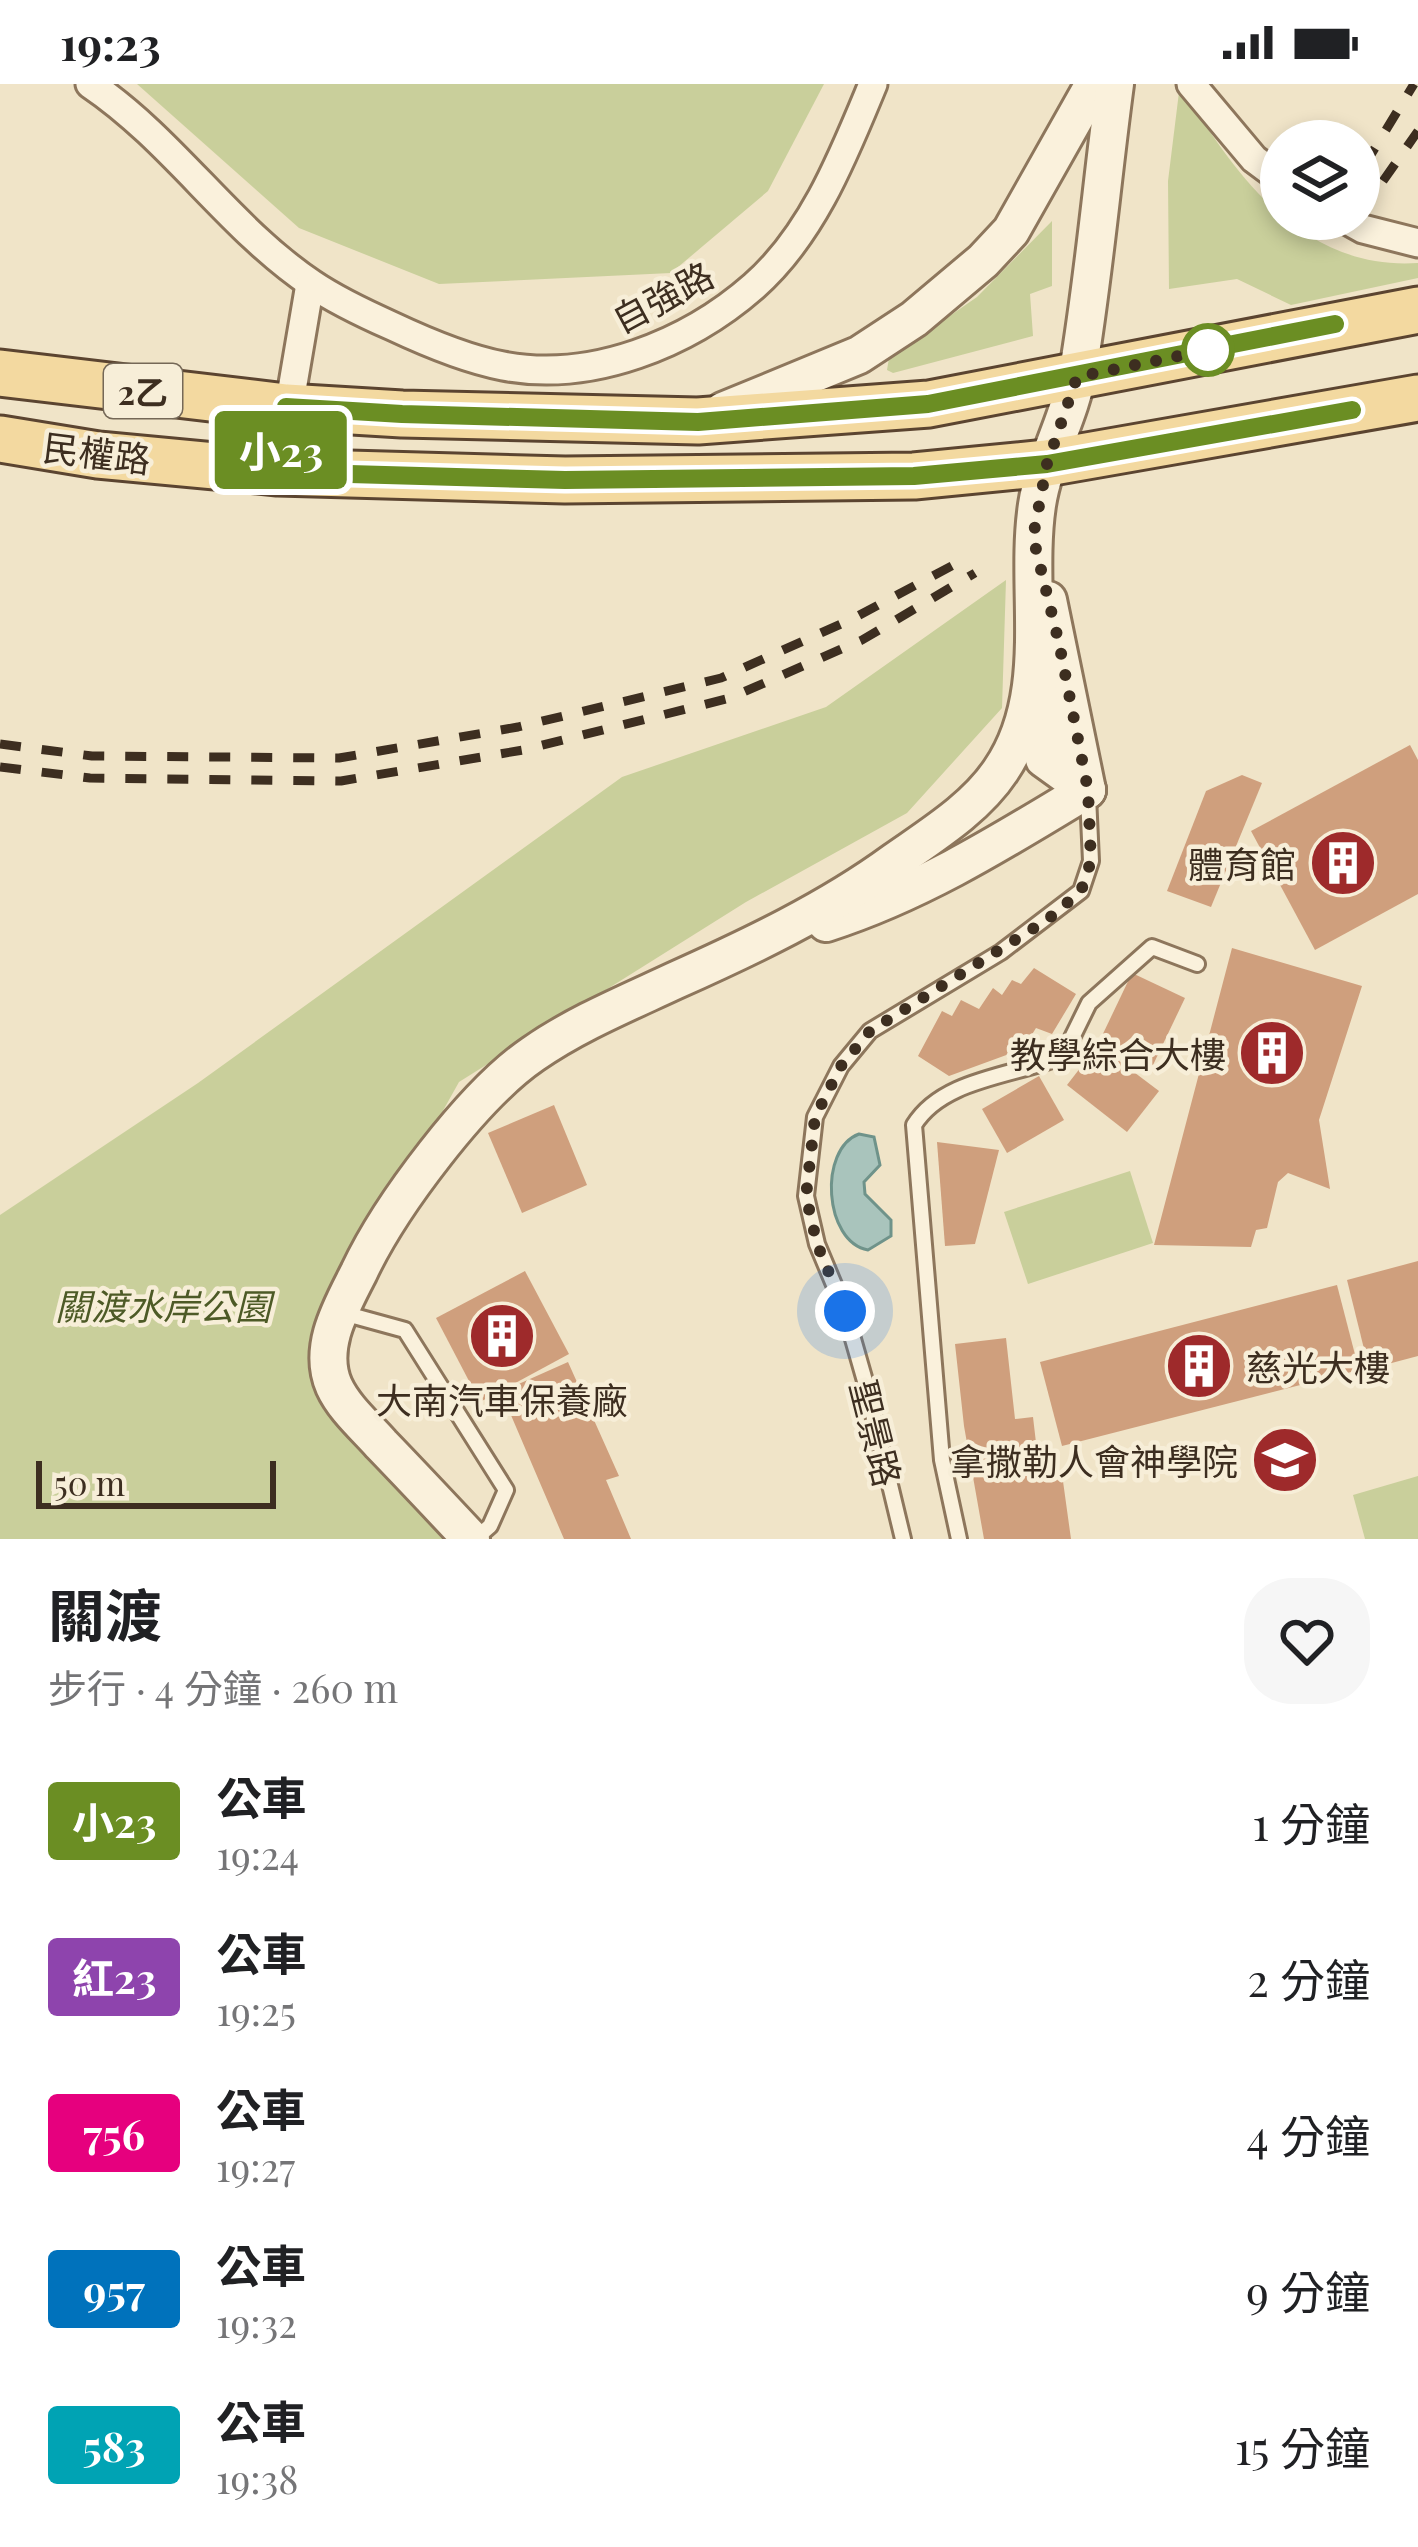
<!DOCTYPE html>
<html lang="zh-TW">
<meta charset="utf-8">
<style>
:root{--surface:#fff;--page:#f6f6f6;--text:#202124;--muted:#757577}
body{margin:0;font-family:"Playfair Display","Noto Sans TC",serif;background:var(--page);color:var(--text);height:100vh;display:flex;flex-direction:column;font-size:45px;white-space:nowrap}
*{box-sizing:border-box;margin:0}
p{font-size:39px;color:var(--muted)}
.icon{flex:none;width:66px;height:66px;fill:none;stroke:currentColor;stroke-width:2;stroke-linecap:round;stroke-linejoin:round}
.map{position:relative;height:1455px;overflow:hidden}
.panel{display:flex;flex-direction:column;background:var(--surface);flex:1}
.panel>*{flex:none}
.badge{padding:0 24px;border-radius:9px;font-size:42px;line-height:78px}
.tools{position:absolute;left:1260px;top:36px;display:grid;gap:24px}
.tools a{display:grid;place-items:center;width:120px;height:120px;border-radius:50%;background:var(--surface);box-shadow:0 6px 18px #0003;font-size:60px}
.scale{position:absolute;left:36px;bottom:30px;width:240px;box-sizing:border-box;padding-left:12px;border:6px solid #3d2e20;border-top:0;font-size:33px;line-height:42px;white-space:nowrap;color:#3d2e20;-webkit-text-stroke:9px #f7eed8;paint-order:stroke}
.you{position:absolute;width:60px;height:60px;margin:-30px;border:9px solid #fff;border-radius:50%;background:#1a73e8;box-shadow:0 0 0 18px #1a73e833}
.map>.badge{position:absolute;translate:-50% -50%;box-shadow:0 0 0 6px #fff}
.round{display:grid;place-items:center;flex:none;width:126px;height:126px;border-radius:48px;background:var(--page)}
.headline{display:flex;align-items:center;justify-content:space-between;height:204px;padding:0 48px}
h1{font-size:57px;font-weight:700;line-height:90px}
ul{padding:0;list-style:none}
li{display:flex;align-items:center;gap:36px;height:156px;padding:0 48px}
li div{flex:1}
li b{display:block;font-size:45px}
li em{font-style:normal}
li .badge{min-width:132px;font-weight:700;text-align:center}
.status{display:flex;justify-content:space-between;align-items:center;height:84px;padding:0 60px;background:var(--surface);direction:ltr}
.status svg{height:33px;fill:currentColor}
.map>svg:first-child{display:block}
.green{fill:#c9cf9b}
.water{fill:#a9c4bc;stroke:#6f938a;stroke-width:3}
.building{fill:#cf9f7d}
.lines{fill:none;stroke-linecap:round;stroke-linejoin:round}
.service-casing{stroke:#8d765c;stroke-width:20}
.minor-casing{stroke:#8d765c;stroke-width:33}
.tertiary-casing{stroke:#8d765c;stroke-width:42}
.primary-casing{stroke:#5b4430;stroke-width:51}
.service{stroke:#faf1dc;stroke-width:14}
.minor{stroke:#faf1dc;stroke-width:27}
.tertiary{stroke:#faf1dc;stroke-width:36}
.primary{stroke:#f3d9a0;stroke-width:45}
.rail{stroke:#3d2e20;stroke-width:9;stroke-dasharray:21 21;stroke-linecap:butt}
.line-casing{stroke:#fff;stroke-width:27}
.line{stroke:#6b8e23;stroke-width:18}
.walk{stroke:#3d2e20;stroke-width:12;stroke-dasharray:0 21.6}
.stop-dot{fill:#fff;stroke:#6b8e23;stroke-width:6}
.labels{text-anchor:middle;dominant-baseline:central;stroke-width:9;stroke-linejoin:round;paint-order:stroke}
.shield{fill:#f7eed8;stroke:#756857;stroke-width:3}
.shield-label{font-size:33px;font-weight:bold;fill:#3d2e20}
.street-label{font-size:36px;fill:#3d2e20;stroke:#f7eed8}
.poi-label{font-size:36px;fill:#3d2e20;stroke:#f7eed8;text-anchor:end}
.park-label{font-size:36px;font-style:italic;fill:#4d5a26;stroke:#f7eed8}
</style>
<div class="status"><b>19:23</b><svg viewBox="0 0 49 12"><path d="M0 12V9h3v3zM5 12V6h3v6zM10 12V3h3v9zM15 12V0h3v12zM26 1h20v11H26zM47 4h2v5h-2z"/></svg></div>
<div class="map">
<svg width="1418" height="1455" viewBox="0 0 1418 1455">
<rect width="100%" height="100%" fill="#f0e4c8"/>
<g class="green">
<path d="M137,0H824L768,107L671,189L439,200L299,144Z"/>
<path d="M1180,0C1233,89 1302,187 1418,179V194L1291,221L1237,195L1169,205L1168,97Z"/>
<path d="M1052,137V202L1030,210L1033,252L893,289L887,286L889,274L977,213Z"/>
<path d="M1006,496L1002,624L907,729L746,818L459,998L326,1236L318,1297L471,1455H0V1131L198,999L622,693L826,623Z"/>
<path d="M1130,1087L1153,1159L1028,1200L1004,1128Z"/>
<path d="M1418,1392V1455H1365L1353,1411Z"/>
</g>
<path class="water" d="M859,1050L874,1053L880,1081L864,1098L865,1110L891,1136V1152L868,1166C824,1158 818,1065 859,1050Z"/>
<g class="building">
<path d="M1410,661L1418,676V810L1315,866L1251,747Z"/>
<path d="M1242,691L1262,699L1211,823L1167,807L1206,707Z"/>
<path d="M1232,864L1362,902L1319,1036L1330,1105L1288,1089L1278,1098L1267,1144L1256,1146L1251,1163L1154,1161Z"/>
<path d="M1034,884L1076,910L1052,950L1036,944L1023,965L949,992L918,972L942,927L952,932L961,916L979,925L993,904L1002,911L1012,896L1021,900Z"/>
<path d="M1132,889L1185,914L1153,981L1100,956Z"/>
<path d="M1098,961L1159,1007L1127,1048L1067,1001Z"/>
<path d="M1039,992L1064,1036L1007,1069L982,1025Z"/>
<path d="M554,1021L587,1101L522,1129L488,1049Z"/>
<path d="M937,1058L999,1066L975,1160L945,1162Z"/>
<path d="M1418,1177V1272L1369,1285L1347,1196Z"/>
<path d="M525,1187L569,1270L480,1318L436,1234Z"/>
<path d="M1337,1201L1359,1286L1062,1362L1040,1278Z"/>
<path d="M1006,1254L1015,1335L1033,1333L1040,1393L1062,1390L1071,1455H984L964,1342L955,1260Z"/>
<path d="M568,1278L619,1392L606,1396L631,1455H564L501,1308Z"/>
</g>
<g class="lines">
<g class="service-casing">
<g id="service">
<path d="M343,1229L405,1246L506,1406L490,1442L475,1455"/>
<path d="M903,1455L865,1297L845,1227L817,1160L806,1112L815,1033L841,982L870,947L1001,868L1081,807L1091,777L1088,712"/>
<path d="M959,1455L942,1376L914,1041C943,994 1015,992 1063,972L1089,919L1152,863L1197,880"/>
</g>
</g>
<g class="minor-casing">
<g id="minor">
<path d="M90,0C173,56 229,144 312,200C337,217 365,230 392,242C426,258 466,275 503,282C591,299 688,260 754,202C813,150 844,70 873,0"/>
<path d="M1191,0L1254,75L1281,95"/>
<path d="M1345,135L1363,145L1418,159"/>
<path d="M278,388L310,200"/>
</g>
</g>
<g class="tertiary-casing">
<g id="tertiary">
<path d="M723,327L859,271L914,235L983,177L1011,147L1094,0"/>
<path d="M1048,516L1087,706"/>
<path d="M1038,606L1044,675L1087,706"/>
<path d="M826,839C920,809 1003,757 1087,706"/>
<path d="M471,1455C441,1423 411,1391 381,1360C365,1342 344,1324 334,1302C317,1263 342,1222 359,1188C390,1122 473,1011 533,970C576,940 627,919 674,897C750,863 828,826 895,777C932,751 976,724 1001,686C1054,608 1024,508 1037,421C1044,375 1070,333 1078,287C1094,192 1102,96 1115,0"/>
</g>
</g>
<g class="primary-casing">
<g id="primary">
<path d="M0,289L286,323L402,330L698,337L929,320L1418,226"/>
<path d="M0,355L98,371L278,388L565,396L914,392L1047,379L1418,314"/>
</g>
</g>
<use href="#service" class="service"/>
<use href="#minor" class="minor"/>
<use href="#tertiary" class="tertiary"/>
<use href="#primary" class="primary"/>
<g class="rail">
<path d="M1364,82L1414,0"/>
<path d="M1383,97L1418,47"/>
<path d="M0,660L92,672L339,674L518,643L721,594L852,535L961,477"/>
<path d="M0,683L90,694L341,697L523,666L730,614L862,556L975,489"/>
</g>
</g>
<g class="lines">
<g class="line-casing">
<path id="line" d="M1335,240L928,320L698,338L402,330L286,323L278,388L565,396L914,392L1047,380L1352,326"/>
</g>
<use href="#line" class="line"/>
<path class="walk" d="M845,1227L817,1160L806,1112L815,1033L841,982L870,947L1047,836L1081,807L1091,777L1088,706L1059,559L1033,453L1047,380L1077,293L1208,266"/>
</g>
<defs>
<g id="building-disc" transform="scale(3.45)"><circle r="9.5" fill="#9e2a2b" stroke="#f7eed8"/><path d="M-4-6H4V6H1V3H-1V6H-4ZM-2.5-4.3h1.7v1.8h-1.7ZM.8-4.3h1.7v1.8H.8ZM-2.5-1h1.7V.8h-1.7ZM.8-1h1.7V.8H.8Z" fill="#fff"/></g>
<g id="university-disc" transform="scale(3.45)"><circle r="9.5" fill="#9e2a2b" stroke="#f7eed8"/><path d="M0-5L7-2L0 1L-7-2ZM-4 1L0 2.5L4 1V4Q0 6-4 4Z" fill="#fff"/></g>
</defs>
<g fill-rule="evenodd">
<use href="#building-disc" x="1343" y="779"/>
<use href="#building-disc" x="1272" y="969"/>
<use href="#building-disc" x="502" y="1252"/>
<use href="#building-disc" x="1199" y="1282"/>
<use href="#university-disc" x="1285" y="1376"/>
</g>
<circle class="stop-dot" cx="1208" cy="266" r="24"/>
<g class="labels">
<rect class="shield" x="104" y="280" width="78" height="54" rx="9"/>
<g class="shield-label">
<text x="143" y="307">2乙</text>
</g>
<g class="street-label">
<text transform="translate(662 212) rotate(-28)">自強路</text>
<text transform="translate(97 368) rotate(7)">民權路</text>
<text transform="translate(877 1349) rotate(76)">聖景路</text>
</g>
<g class="poi-label">
<text x="1296" y="779">體育館</text>
<text x="1226" y="969">教學綜合大樓</text>
<text x="1246" y="1282" text-anchor="start">慈光大樓</text>
<text x="502" y="1315" text-anchor="middle">大南汽車保養廠</text>
<text x="1238" y="1376">拿撒勒人會神學院</text>
</g>
<g class="park-label">
<text x="163" y="1221">關渡水岸公園</text>
</g>
</g>
</svg>
<div class="tools">
<a><svg class="icon" aria-label="layers" viewBox="0 0 24 24"><path d="M12 4l9 5-9 5-9-5zM3 14l9 5 9-5"/></svg></a>
</div>
<div class="scale">50 m</div>
<div class="you" style="left:845px;top:1227px"></div>
<b class="badge" style="left:281px;top:366px;background:#6b8e23;color:#fff">小23</b>
</div>
<section class="panel">
<div class="headline"><div><h1>關渡</h1><p>步行 · 4 分鐘 · 260 m</p></div><a class="round"><svg class="icon" aria-label="heart" viewBox="0 0 24 24"><path d="M12 20l-8-8c-3-5 5-10 8-4 3-6 11-1 8 4z"/></svg></a></div>
<ul>
<li><span class="badge" style="background:#6b8e23;color:#fff">小23</span><div><b>公車</b><p>19:24</p></div><em>1 分鐘</em></li>
<li><span class="badge" style="background:#8e44ad;color:#fff">紅23</span><div><b>公車</b><p>19:25</p></div><em>2 分鐘</em></li>
<li><span class="badge" style="background:#e6007e;color:#fff">756</span><div><b>公車</b><p>19:27</p></div><em>4 分鐘</em></li>
<li><span class="badge" style="background:#0072bc;color:#fff">957</span><div><b>公車</b><p>19:32</p></div><em>9 分鐘</em></li>
<li><span class="badge" style="background:#00a3b4;color:#fff">583</span><div><b>公車</b><p>19:38</p></div><em>15 分鐘</em></li>
</ul>
</section>
